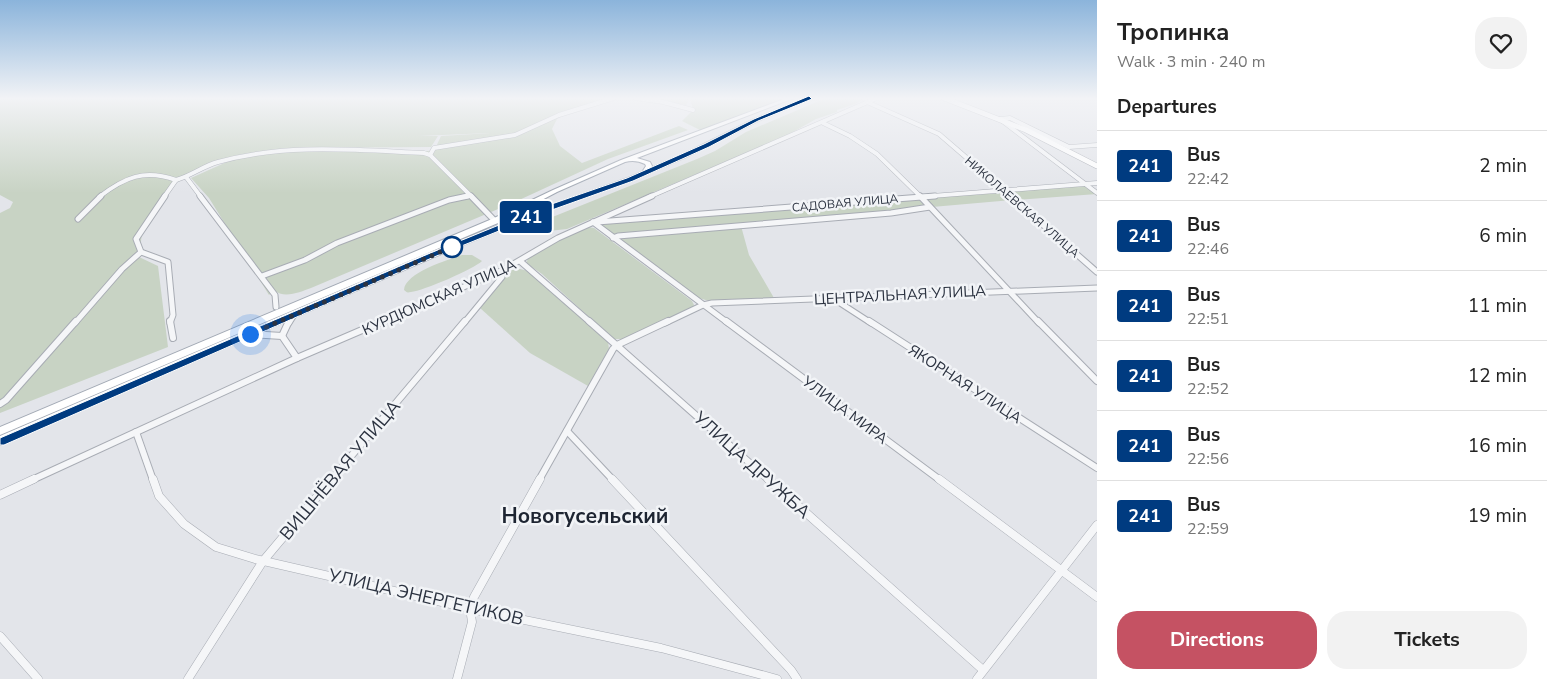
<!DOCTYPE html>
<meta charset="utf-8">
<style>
:root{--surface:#fff;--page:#f2f2f2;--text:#222;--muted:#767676;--line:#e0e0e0;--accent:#c55263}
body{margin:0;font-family:"Nunito Sans",sans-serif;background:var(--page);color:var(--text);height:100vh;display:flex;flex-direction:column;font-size:19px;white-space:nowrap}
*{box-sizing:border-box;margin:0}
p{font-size:16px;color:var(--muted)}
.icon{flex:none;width:28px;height:28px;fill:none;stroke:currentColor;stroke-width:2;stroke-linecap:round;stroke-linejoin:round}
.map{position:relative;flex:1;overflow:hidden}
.panel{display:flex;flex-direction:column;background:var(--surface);width:450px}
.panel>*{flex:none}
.badge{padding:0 10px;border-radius:4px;font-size:18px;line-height:32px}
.you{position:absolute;width:25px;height:25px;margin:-12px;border:4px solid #fff;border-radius:50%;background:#1a73e8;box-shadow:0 0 0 8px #1a73e833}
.map>.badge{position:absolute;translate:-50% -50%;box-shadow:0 0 0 2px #fff}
h2{padding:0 20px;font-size:19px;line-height:45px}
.round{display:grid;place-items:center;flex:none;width:52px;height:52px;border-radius:20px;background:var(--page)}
.headline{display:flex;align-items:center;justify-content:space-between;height:85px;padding:0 20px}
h1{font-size:24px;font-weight:700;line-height:38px}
.button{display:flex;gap:10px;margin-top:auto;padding:10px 20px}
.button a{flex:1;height:58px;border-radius:20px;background:var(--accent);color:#fff;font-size:20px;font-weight:700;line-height:58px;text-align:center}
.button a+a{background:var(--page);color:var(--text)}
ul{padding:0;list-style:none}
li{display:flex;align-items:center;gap:15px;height:70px;padding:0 20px;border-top:1px solid var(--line)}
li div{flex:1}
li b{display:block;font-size:19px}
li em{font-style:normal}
li .badge{min-width:55px;font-weight:700;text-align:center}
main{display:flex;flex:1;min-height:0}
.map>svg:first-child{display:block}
.green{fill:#c8d3c4}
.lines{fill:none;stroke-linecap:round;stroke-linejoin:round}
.street-far3-casing{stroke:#a8acb4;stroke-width:5}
.street-far2-casing{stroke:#a8acb4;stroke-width:7}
.street-far1-casing{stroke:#a8acb4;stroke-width:8}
.street-casing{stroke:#a8acb4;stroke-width:9}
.secondary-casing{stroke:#a8acb4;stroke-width:6}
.primary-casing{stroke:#a3aab5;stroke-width:2}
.street-far3{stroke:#f5f6f8;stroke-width:4}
.street-far2{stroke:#f5f6f8;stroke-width:5}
.street-far1{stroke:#f5f6f8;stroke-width:6}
.street{stroke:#f5f6f8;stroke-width:8}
.secondary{stroke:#fff;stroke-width:5}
.primary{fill:#fff;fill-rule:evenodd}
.line{fill:#003b80;stroke:#fff}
.walk{stroke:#2c3341;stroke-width:5;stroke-dasharray:0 9}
.stop-dot{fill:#fff;stroke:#003b80;stroke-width:2.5}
.labels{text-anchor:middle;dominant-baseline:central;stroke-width:5;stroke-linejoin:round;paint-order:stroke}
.far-street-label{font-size:12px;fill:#2c3341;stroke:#f2f4f7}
.street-label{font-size:15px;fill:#2c3341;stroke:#f2f4f7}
.near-street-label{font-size:18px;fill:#2c3341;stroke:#f2f4f7}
.near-quarter-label{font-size:21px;font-weight:bold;fill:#1e2532;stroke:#f2f4f7}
</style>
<main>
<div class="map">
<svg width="1097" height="679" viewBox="0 0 1097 679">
<rect width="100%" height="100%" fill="#e3e5ea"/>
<g class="green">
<path d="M0,98H611L569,112L557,119L552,129L560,146L582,163L679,126L688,130L608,159L517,201L311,288C300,292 284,299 274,290L269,295L209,198L191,178L240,156L287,150L434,151L441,136L490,133L419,136H438L431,147L287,148L238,155L190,172L169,188L143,225L139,257L158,266L168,347L0,413V213L10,208L13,202L0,195Z"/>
<path d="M649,98H791L702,131L682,121L693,110L690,98L686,105Z"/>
<path d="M826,98H865L855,104L837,110V112L816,119L786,136L567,229L549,231L539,225L550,218L697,159L715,151L746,132Z"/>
<path d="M1085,186L1097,194L1016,200L1011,195L1016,191Z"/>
<path d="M1002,193L1012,200L932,207L925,200L926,198Z"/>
<path d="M918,199L925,205L890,211L614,235L599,224Z"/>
<path d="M741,226L749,255L774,298L709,301L699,298L619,239L621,237Z"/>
<path d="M588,227L594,228L692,301L694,305L693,308L629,339H613L542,274L526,263L528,259L555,242Z"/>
<path d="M462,255H472L482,261C474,269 423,291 411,292C406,293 407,292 404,290C405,273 447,260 462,255Z"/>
<path d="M520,269L532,272L608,342L609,349L588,386L530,353L480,308L507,273L512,270Z"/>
</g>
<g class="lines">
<g class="street-far3-casing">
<g id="street-far3">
<path d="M635,98L663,102L693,110"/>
<path d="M867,102L939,134L1012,197"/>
<path d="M1000,119L1010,118L1069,147L1097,145"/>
<path d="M1001,120L1097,193"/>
<path d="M823,123L850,136L877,154L921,197"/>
<path d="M430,155L434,148L515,135L559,115L614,98"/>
<path d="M186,177L201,197"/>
<path d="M176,180C191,176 203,166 218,162C285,143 356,150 424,153L430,155L472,197"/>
<path d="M99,197C125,177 144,169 176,180L164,197"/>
<path d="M462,197L469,196"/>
<path d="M649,197L877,98"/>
<path d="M919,197L1097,183"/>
</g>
</g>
<g class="street-far2-casing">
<g id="street-far2">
<path d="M200,196L275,295L276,307"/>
<path d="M471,196L495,221"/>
<path d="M920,196L1039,323"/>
<path d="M1010,196L1097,272"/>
<path d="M78,219L101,196"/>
<path d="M593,222L728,323"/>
<path d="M597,222L935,196"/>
<path d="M613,238L618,236L891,213L930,207"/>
<path d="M141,252L168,262L173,315L170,323"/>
<path d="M520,261L591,323"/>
<path d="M262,276L305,260L337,243L449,200L468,196"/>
<path d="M834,299L871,323"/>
<path d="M75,323L122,269L141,252L136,239L165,196"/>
<path d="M289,323L294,315"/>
<path d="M380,323L503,270L558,238L652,196"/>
<path d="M464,323L502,277L503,270"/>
<path d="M665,323L703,305L712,303L1097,288"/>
</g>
</g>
<g class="street-far1-casing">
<g id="street-far1">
<path d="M170,321L173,338"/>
<path d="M589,321L769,480"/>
<path d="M726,321L940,480"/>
<path d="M869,321L1097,468"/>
<path d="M1038,321L1097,381"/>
<path d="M250,334L282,336L297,358"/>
<path d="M282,336L289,321"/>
<path d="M0,404L6,400L76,321"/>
<path d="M567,431L613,480"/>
<path d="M136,432L153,480"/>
<path d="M32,480L297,358L383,321"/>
<path d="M331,480L465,321"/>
<path d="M539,480L613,349L617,345L668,321"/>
</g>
</g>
<g class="street-casing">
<g id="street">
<path d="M153,479L159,496L184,524L216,547L255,559L481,611L661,648L777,679"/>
<path d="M612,479L791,670L797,679"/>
<path d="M768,479L983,670"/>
<path d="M939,479L1097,597"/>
<path d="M0,495L34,479"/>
<path d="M0,636L38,679"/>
<path d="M188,679L263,561L332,479"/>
<path d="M457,679L472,622L470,608L474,597L540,479"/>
<path d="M977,679L1097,525"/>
</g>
</g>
<g class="secondary-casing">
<path id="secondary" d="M944,98L1026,130L1097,166"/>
</g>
<g class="primary-casing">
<path id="primary" d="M787,98H794L637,158L650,162L652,166L651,168L682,155L754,119L805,98H812L758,121L686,157L632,180L548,210L434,257L0,445V436L428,253L544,208L628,178L642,172L646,166L645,164C639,161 632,160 625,162L557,192L498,223L0,435V427L492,219L553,190L621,160Z"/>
</g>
<use href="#street-far3" class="street-far3"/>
<use href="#street-far2" class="street-far2"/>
<use href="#street-far1" class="street-far1"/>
<use href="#street" class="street"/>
<use href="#secondary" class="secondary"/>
<use href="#primary" class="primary"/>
</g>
<linearGradient id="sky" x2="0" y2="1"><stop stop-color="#8bb4db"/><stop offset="0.51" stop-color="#f2f3f6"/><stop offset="1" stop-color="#f2f3f6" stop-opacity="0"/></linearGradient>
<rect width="1097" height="193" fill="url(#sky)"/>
<path class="line" d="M809,96L812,99L758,121L709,147L633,181L549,211L434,257L4,445H0V438L428,254L543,207L627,178L704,144L754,119Z"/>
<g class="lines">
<path class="walk" d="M250,334L452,247"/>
</g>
<circle class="stop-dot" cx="452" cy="247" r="10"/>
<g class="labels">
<g class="far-street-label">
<text transform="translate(845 203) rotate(-5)">САДОВАЯ УЛИЦА</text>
<text transform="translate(1022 207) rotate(41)">НИКОЛАЕВСКАЯ УЛИЦА</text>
</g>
<g class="street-label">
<text transform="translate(900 295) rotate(-3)">ЦЕНТРАЛЬНАЯ УЛИЦА</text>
<text transform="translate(439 297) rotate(-24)">КУРДЮМСКАЯ УЛИЦА</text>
<text transform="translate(965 384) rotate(33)">ЯКОРНАЯ УЛИЦА</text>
<text transform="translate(845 410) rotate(37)">УЛИЦА МИРА</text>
</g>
<g class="near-street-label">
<text transform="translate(752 465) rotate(42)">УЛИЦА ДРУЖБА</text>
<text transform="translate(340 470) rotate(-50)">ВИШНЁВАЯ УЛИЦА</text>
<text transform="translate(426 597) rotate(13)">УЛИЦА ЭНЕРГЕТИКОВ</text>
</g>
<g class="near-quarter-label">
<text x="585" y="516">Новогусельский</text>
</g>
</g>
</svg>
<div class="you" style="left:250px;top:334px"></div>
<b class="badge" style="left:526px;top:217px;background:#003b80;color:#fff">241</b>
</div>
<section class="panel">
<div class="headline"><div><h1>Тропинка</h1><p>Walk · 3 min · 240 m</p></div><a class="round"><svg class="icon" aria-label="heart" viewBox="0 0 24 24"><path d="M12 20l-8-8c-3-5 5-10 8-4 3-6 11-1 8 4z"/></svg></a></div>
<h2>Departures</h2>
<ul>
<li><span class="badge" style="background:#003b80;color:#fff">241</span><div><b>Bus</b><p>22:42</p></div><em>2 min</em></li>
<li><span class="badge" style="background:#003b80;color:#fff">241</span><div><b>Bus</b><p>22:46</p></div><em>6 min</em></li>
<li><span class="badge" style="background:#003b80;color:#fff">241</span><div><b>Bus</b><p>22:51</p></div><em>11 min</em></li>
<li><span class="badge" style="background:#003b80;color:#fff">241</span><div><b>Bus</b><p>22:52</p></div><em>12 min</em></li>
<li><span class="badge" style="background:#003b80;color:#fff">241</span><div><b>Bus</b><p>22:56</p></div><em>16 min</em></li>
<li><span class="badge" style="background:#003b80;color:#fff">241</span><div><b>Bus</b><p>22:59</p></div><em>19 min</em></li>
</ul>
<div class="button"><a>Directions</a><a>Tickets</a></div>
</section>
</main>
